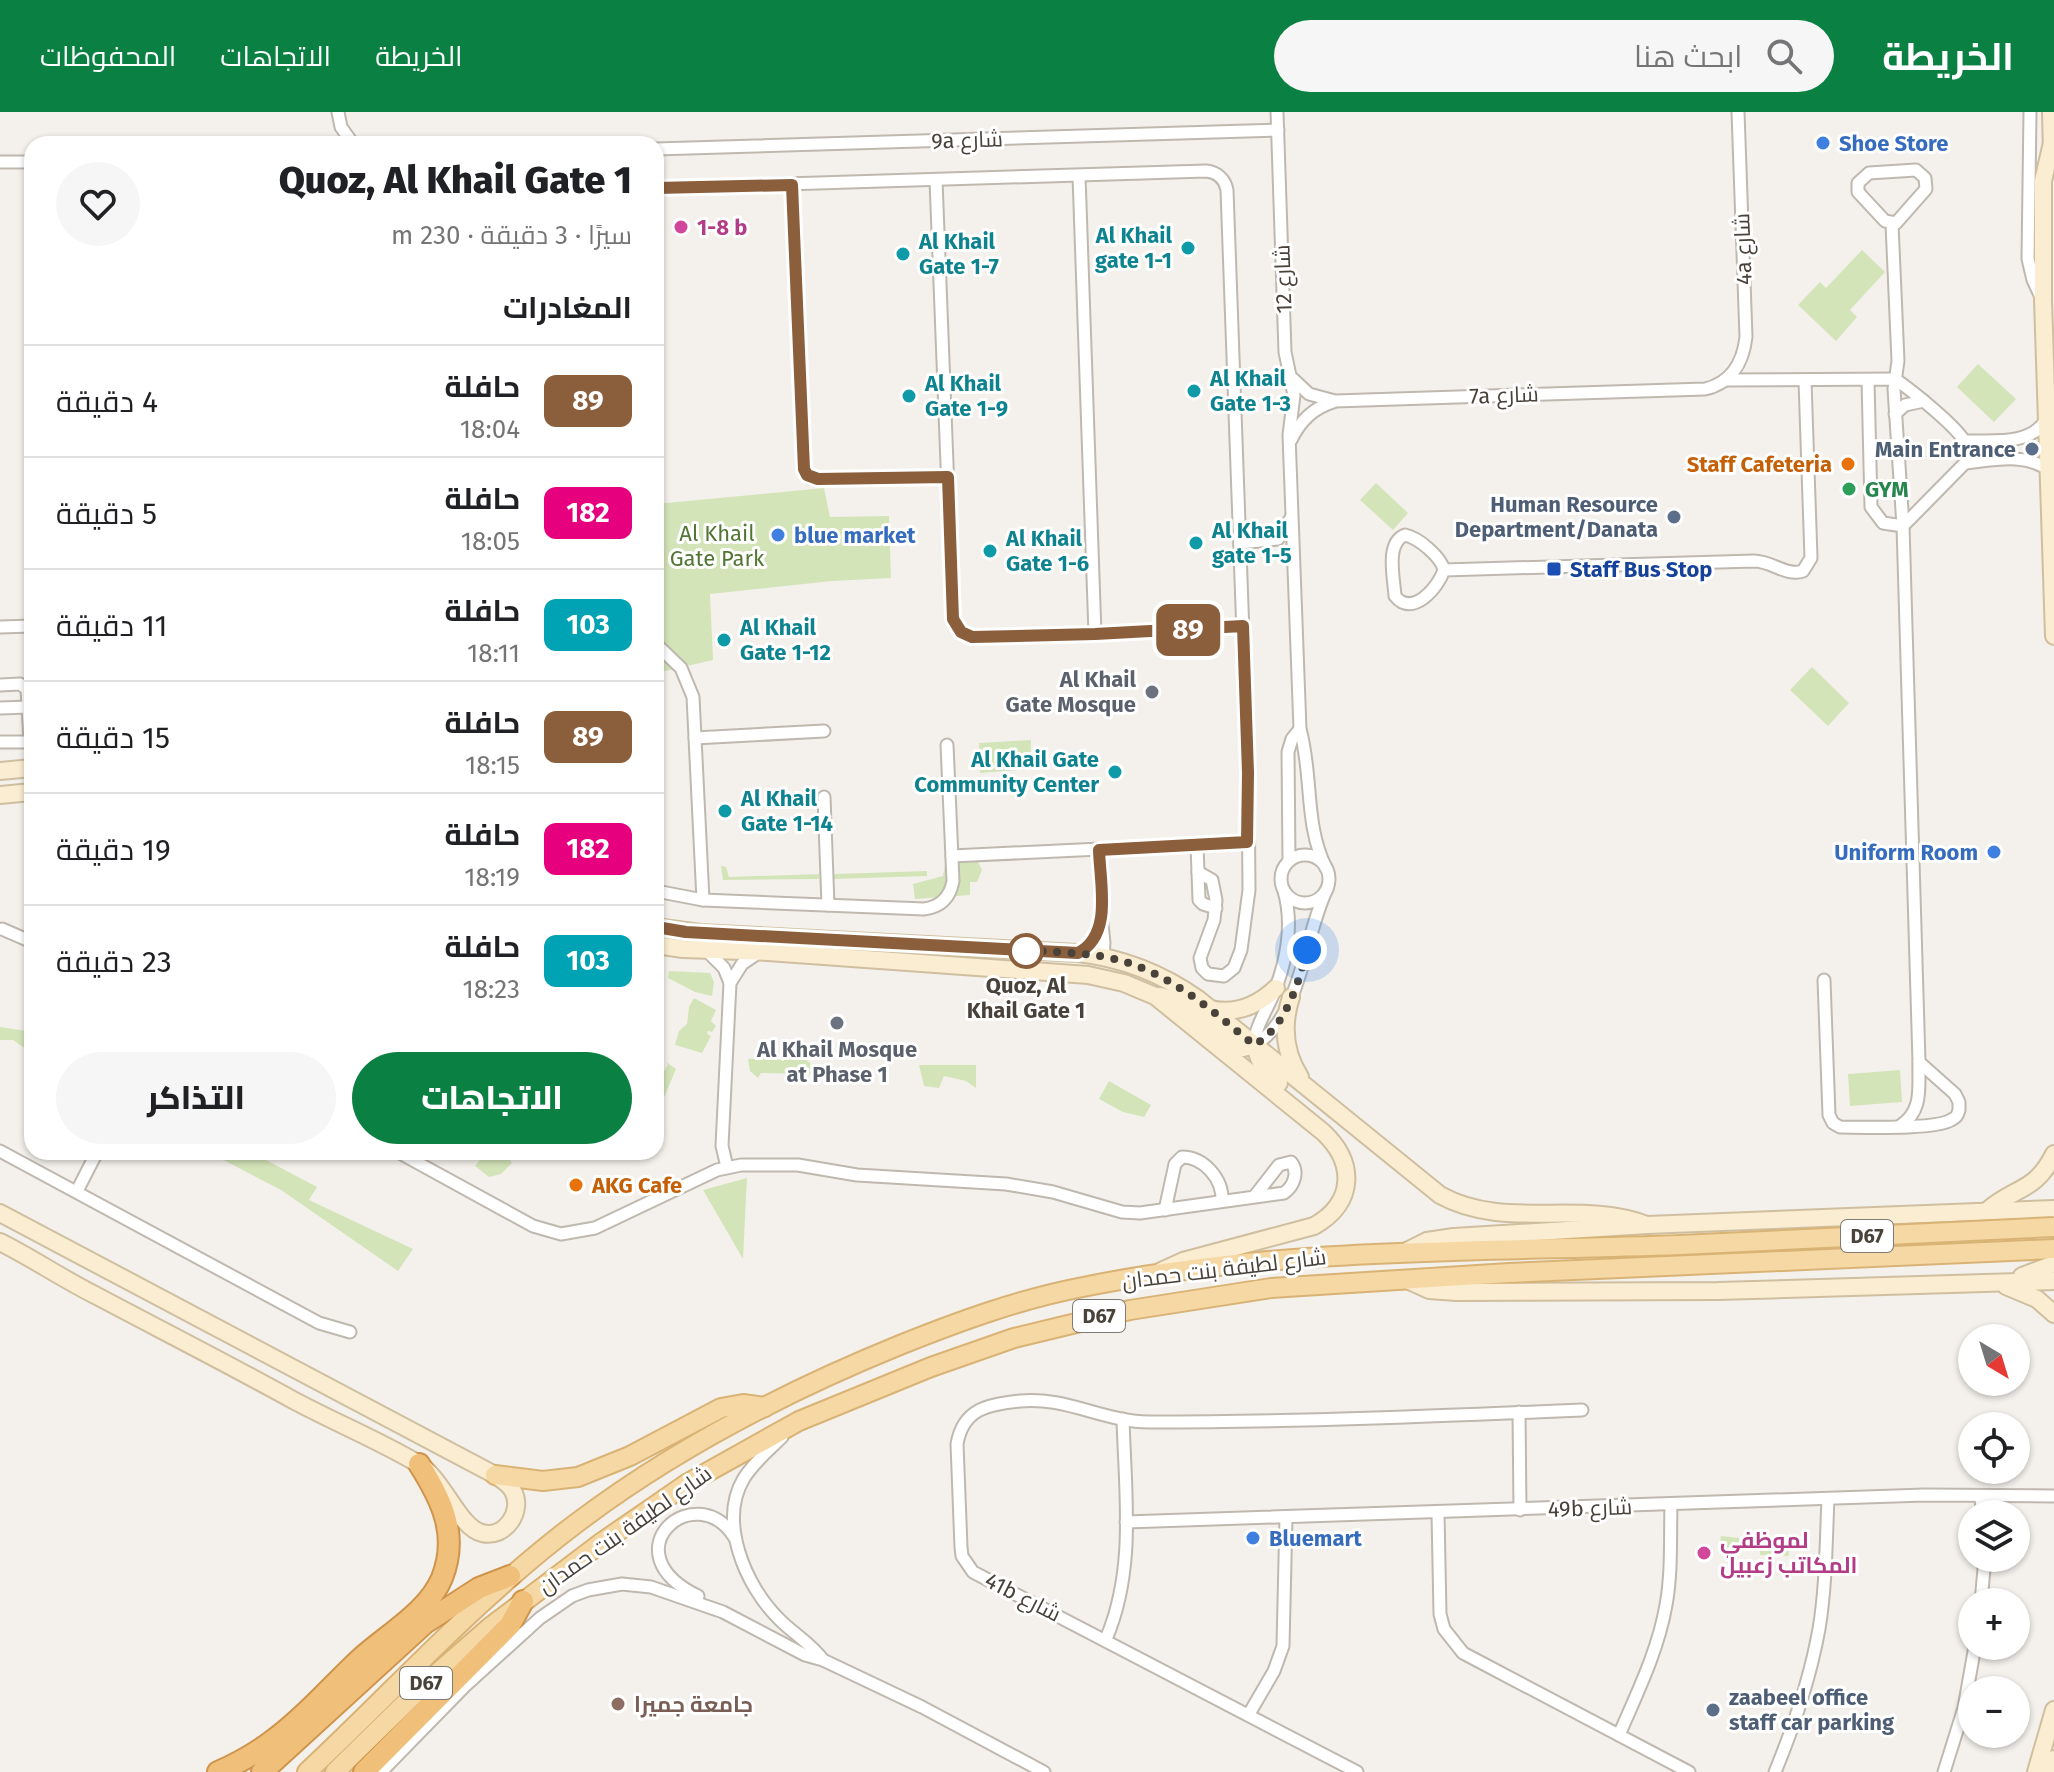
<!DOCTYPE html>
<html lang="ar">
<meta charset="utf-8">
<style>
:root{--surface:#fff;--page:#f6f6f6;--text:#202124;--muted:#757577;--line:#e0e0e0;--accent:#0b8043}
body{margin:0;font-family:"Fira Sans",Cairo,sans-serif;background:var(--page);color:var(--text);direction:rtl;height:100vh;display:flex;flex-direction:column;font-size:30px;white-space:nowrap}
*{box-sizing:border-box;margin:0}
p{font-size:26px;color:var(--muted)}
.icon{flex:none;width:44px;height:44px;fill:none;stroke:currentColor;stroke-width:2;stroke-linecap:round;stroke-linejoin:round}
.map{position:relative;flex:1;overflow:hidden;direction:ltr}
.sheet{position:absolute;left:24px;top:24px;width:640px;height:1024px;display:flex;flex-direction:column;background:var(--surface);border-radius:24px;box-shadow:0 2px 6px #0004;direction:rtl}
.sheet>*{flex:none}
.badge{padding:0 16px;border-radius:12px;font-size:28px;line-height:52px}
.needle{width:52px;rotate:142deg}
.tools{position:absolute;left:1958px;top:1212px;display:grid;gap:16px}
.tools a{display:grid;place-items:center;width:72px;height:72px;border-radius:50%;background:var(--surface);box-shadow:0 2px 6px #0004;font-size:40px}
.you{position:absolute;width:40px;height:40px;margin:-20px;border:6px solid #fff;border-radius:50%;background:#1a73e8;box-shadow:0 0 0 12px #1a73e833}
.map>.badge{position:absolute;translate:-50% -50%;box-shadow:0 0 0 4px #fff}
h2{padding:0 32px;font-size:30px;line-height:72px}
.round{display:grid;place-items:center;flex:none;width:84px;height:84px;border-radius:42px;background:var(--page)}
.summary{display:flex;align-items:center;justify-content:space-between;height:136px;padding:0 32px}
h1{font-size:38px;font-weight:800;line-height:60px}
.action{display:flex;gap:16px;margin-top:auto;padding:16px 32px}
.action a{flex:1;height:92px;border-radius:48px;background:var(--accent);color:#fff;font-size:32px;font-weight:800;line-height:92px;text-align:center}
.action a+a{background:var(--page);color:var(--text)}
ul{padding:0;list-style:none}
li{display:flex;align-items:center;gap:24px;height:112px;padding:0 32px;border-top:2px solid var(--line)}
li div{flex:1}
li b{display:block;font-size:30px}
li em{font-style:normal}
li .badge{min-width:88px;font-weight:700;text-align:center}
header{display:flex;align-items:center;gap:48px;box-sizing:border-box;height:112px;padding:0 40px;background:var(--accent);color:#fff}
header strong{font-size:38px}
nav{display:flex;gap:44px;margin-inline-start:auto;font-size:28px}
.search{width:560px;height:72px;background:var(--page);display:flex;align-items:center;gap:20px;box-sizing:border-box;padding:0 28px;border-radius:44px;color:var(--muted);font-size:30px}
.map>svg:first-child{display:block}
.green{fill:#d4e4b9}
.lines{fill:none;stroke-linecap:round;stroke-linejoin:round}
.street-casing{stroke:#bfb8af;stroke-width:15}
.secondary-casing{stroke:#cfbfa0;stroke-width:20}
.primary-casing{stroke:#d9b375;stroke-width:22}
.highway-casing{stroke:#cf944b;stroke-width:24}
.street{stroke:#fff;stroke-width:11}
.secondary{stroke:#faedd1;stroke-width:16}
.primary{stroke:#f5d8a4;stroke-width:18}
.highway{stroke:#f0c07b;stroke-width:20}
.primary-bridge-casing{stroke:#d9b375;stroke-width:22;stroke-linecap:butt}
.primary-bridge{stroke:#f5d8a4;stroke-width:18}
.line-casing{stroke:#fff;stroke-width:18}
.line{stroke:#8b5e3c;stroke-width:12}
.walk{stroke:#48423a;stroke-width:8;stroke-dasharray:0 14.4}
.shop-dot{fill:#3f7fe0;stroke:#fff;stroke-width:3}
.hotel-dot{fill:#d1479c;stroke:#fff;stroke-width:3}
.culture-dot{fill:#0f9aa8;stroke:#fff;stroke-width:3}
.service-dot{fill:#5c6f8a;stroke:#fff;stroke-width:3}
.food-dot{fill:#e8710a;stroke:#fff;stroke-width:3}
.leisure-dot{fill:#2e9e5b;stroke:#fff;stroke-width:3}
.transit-dot{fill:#1a4fb4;stroke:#fff;stroke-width:3}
.worship-dot{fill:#6b7280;stroke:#fff;stroke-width:3}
.stop-dot{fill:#fff;stroke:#8b5e3c;stroke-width:4}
.education-dot{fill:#8d6e63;stroke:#fff;stroke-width:3}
.labels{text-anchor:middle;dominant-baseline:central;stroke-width:6;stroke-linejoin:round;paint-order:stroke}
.shield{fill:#fff;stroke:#7f7b75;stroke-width:2}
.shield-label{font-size:20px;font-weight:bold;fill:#48423a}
.street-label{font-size:22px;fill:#48423a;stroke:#fff}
.shop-label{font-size:22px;font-weight:bold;fill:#366cbe;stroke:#fff;text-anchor:start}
.hotel-label{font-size:22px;font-weight:bold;fill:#b23c85;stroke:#fff;text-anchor:start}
.culture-label{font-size:22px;font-weight:bold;fill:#0d838f;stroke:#fff;text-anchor:start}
.service-label{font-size:22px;font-weight:bold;fill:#4e5e75;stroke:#fff;text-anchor:end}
.food-label{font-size:22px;font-weight:bold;fill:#c56008;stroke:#fff;text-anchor:end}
.leisure-label{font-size:22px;font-weight:bold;fill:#27864d;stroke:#fff;text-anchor:start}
.park-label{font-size:22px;fill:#517532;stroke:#fff}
.transit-label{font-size:22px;font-weight:bold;fill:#164399;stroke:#fff;text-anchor:start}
.worship-label{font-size:22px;font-weight:bold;fill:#5b616d;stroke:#fff;text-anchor:end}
.stop-label{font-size:22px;font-weight:bold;fill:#48423a;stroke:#fff}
.education-label{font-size:22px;font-weight:bold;fill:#785e54;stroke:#fff;text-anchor:start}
</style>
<header>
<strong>الخريطة</strong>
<div class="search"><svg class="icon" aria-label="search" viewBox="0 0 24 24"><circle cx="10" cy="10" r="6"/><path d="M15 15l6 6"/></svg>ابحث هنا</div>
<nav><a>الخريطة</a><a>الاتجاهات</a><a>المحفوظات</a></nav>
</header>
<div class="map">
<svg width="2054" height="1660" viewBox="0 0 2054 1660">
<rect width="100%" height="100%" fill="#f4f1ec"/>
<g class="green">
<path d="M1862,138L1885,160L1850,198L1857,205L1836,229L1798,193L1820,170L1826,176Z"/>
<path d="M1978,252L2016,287L1994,310L1957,275Z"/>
<path d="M1376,371L1408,401L1393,418L1360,388Z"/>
<path d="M824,376L830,405L889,404L891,466L832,469L710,482L713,548L656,561V392Z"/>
<path d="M1812,555L1849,591L1828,614L1790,578Z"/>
<path d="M1031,628L1030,657L980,661L979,631Z"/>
<path d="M976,746L982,758L977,770H970V783L915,787L913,772L943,764L946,747Z"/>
<path d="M721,754L726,755L729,765L819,762V767L723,768Z"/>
<path d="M927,759V764L834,767V762Z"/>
<path d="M669,859L710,861L714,870L712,884L695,880L668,866Z"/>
<path d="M694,886L716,898L711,909L716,914L712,920L708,919L707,922L711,924L702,941L675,933L679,919L687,912L689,895Z"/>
<path d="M0,915L32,920V941L13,928H0Z"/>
<path d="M788,944L803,945L810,951V962L761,961L758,966L750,959L748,947L773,945L783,949Z"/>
<path d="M666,950L676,957L663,988L656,985V971L668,953Z"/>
<path d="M919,953H976V976L966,969L944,964L939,976L924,974Z"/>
<path d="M1900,958L1902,990L1850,994L1848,962Z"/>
<path d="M1109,969L1151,993L1144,1005L1123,1000L1099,987Z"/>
<path d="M208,1040H251L317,1075L309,1088L413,1137L398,1159L281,1078Z"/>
<path d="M486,1040H514L509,1046L512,1051L501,1062L489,1065L475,1054Z"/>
<path d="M747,1066L743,1147L703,1078Z"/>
<path d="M1721,1424L1739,1426L1738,1440L1719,1438Z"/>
<path d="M1760,1425L1787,1426L1789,1444L1760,1443Z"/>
</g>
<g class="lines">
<g class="street-casing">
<g id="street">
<path d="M338,0L341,15L353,32"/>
<path d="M1277,0L1285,240L1294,283L1289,323L1300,617C1313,663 1304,712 1326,756"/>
<path d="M2030,0L2028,147L2033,168L2041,185"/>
<path d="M656,37L1278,18"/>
<path d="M0,50H32"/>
<path d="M1916,58L1925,66L1926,77L1896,111L1885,109L1858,80V71L1869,61Z"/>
<path d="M1079,64L1095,522"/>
<path d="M936,68L953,507L961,520L972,525L1095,522L1243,514"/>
<path d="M792,73L805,360L810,366L818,367L948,365"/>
<path d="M656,76L1206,59C1217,60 1225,67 1227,78L1248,661L1249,778L1241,838L1234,856L1224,864L1208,862L1202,856L1200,846L1214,808L1216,788L1212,768L1198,760"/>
<path d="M1892,112L1898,249L1894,277L1903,414L1919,950C1918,975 1924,998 1900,1014"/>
<path d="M1292,266L1309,282L1335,289L1705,277C1731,271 1743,251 1746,225L1738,0"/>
<path d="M1727,268L1895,267C1911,278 1959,316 1966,332C1969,339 1967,345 1965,351L1903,414L1883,411L1871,395L1868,268"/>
<path d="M1895,302L1905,293L1924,289"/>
<path d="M1291,328C1300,309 1313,296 1333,290"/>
<path d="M1965,329C1992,328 2030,334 2046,308"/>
<path d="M656,340V359"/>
<path d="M1965,351C1993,348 2026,340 2050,359"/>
<path d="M1405,423C1419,426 1441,445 1444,458C1438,476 1412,506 1395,484C1394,466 1385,431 1405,423Z"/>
<path d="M1240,431L1278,427L1291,406"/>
<path d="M1444,458L1754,449C1772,449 1787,465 1803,459L1811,446L1805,269"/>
<path d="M0,515L32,514"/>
<path d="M656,532L681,556L693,585L703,788"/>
<path d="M0,573L20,572L27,577L30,630"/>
<path d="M0,596L29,595"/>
<path d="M695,626L824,619"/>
<path d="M0,630H32"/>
<path d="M824,685L828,793"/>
<path d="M1197,733L1199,788L1203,792L1216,796"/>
<path d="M1099,738L1101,802L1104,831L1103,844"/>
<circle cx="1305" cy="767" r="24"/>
<path d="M952,744L1247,730"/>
<path d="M1289,749L1288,640L1292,627L1300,617"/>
<path d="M656,779L703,788L924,797C940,795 950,786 953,769L947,633"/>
<path d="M2,817L32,830"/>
<path d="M706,838L724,856L730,871"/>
<path d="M1078,841L1094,829L1100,814"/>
<path d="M1824,868L1829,1003L1833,1011L1840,1015C1862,1015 1935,1018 1951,1008C1957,1005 1957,1004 1959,998V990L1955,982L1919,950"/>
<path d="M1254,933C1302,907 1304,822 1327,777"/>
<path d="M1254,933C1255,916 1265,901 1272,885C1286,853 1294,814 1284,779"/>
<path d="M0,1039L319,1211L350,1220"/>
<path d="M398,1040L533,1114L561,1122L595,1116L717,1058L741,1053H798L857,1063L1006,1072L1053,1080L1122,1100L1140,1101L1284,1081C1294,1074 1299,1060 1291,1050L1279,1053L1254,1085"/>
<path d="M727,1055L722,1034L730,871L742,852L758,841"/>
<path d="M77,1079L97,1040"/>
<path d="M1165,1098L1175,1052L1182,1045C1204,1045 1223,1067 1222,1089"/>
<path d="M1519,1300L1520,1398"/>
<path d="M782,1325C769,1338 754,1350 744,1366C718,1409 745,1473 778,1506C792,1521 811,1531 823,1548"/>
<path d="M1981,1384L1982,1402"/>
<path d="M1438,1401L1440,1502L1444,1517L1463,1541L1689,1660"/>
<path d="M1126,1410L1924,1383L2054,1384"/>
<path d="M698,1484C607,1440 696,1363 735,1426"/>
<path d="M1981,1490L1985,1446"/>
<path d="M1106,1527C1136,1457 1125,1381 1123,1307"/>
<path d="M1249,1602L1274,1559L1283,1534L1286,1405"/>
<path d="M1619,1623C1637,1581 1658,1539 1666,1493C1672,1460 1670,1427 1671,1393"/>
<path d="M381,1660L465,1574L540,1506L572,1484L588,1478L622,1472L651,1475L723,1500L805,1543L823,1548L922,1595L1044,1660"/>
<path d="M1357,1660L973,1460L962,1444L961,1435L957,1332C963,1297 988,1292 1020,1289C1065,1284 1107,1311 1151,1310C1295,1310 1439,1304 1582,1298"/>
<path d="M1775,1660C1794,1614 1810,1567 1819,1517C1826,1475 1826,1430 1828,1387"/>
<path d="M1944,1660L1964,1596L1975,1534"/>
</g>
</g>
<g class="secondary-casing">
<g id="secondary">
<path d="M2051,0L2052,42"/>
<path d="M2052,31L2043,69V188L2054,524"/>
<path d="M0,659L32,656"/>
<path d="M0,683L32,680"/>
<path d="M656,815L700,821L1078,841C1123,846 1161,861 1198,887L1440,1083C1505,1119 1579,1087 1647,1113"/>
<path d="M656,833L683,837L768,840L1088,863L1124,871L1155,884L1323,1020C1356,1051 1355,1091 1314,1114L1183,1149L1161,1159"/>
<path d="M1160,884L1181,890L1236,934L1243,936L1254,933L1262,954L1279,971"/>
<path d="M1291,885C1282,913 1284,940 1300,965"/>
<path d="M1210,897C1236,903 1257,894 1276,876"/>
<path d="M1987,1099C2013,1075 2035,1081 2054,1042"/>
<path d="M0,1101L495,1363C501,1367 509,1371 513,1379C524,1399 505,1427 482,1421C459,1416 443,1366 417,1351C378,1328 334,1310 293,1288C228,1252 161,1218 95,1183C63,1167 32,1146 0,1130"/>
<path d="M1405,1140L1427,1129L1454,1125L1647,1113L2054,1097"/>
<path d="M2022,1164L2054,1152"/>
<path d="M1405,1167L1429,1178L1456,1180L1718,1179L2054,1169"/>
<path d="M2006,1174L2037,1187L2054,1202"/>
<path d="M2036,1660L2054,1598"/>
<path d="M2050,1660L2054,1647"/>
</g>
</g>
<g class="primary-casing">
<g id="primary">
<path d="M495,1363L543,1369L578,1365L630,1344L721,1296L743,1292L765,1295"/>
<path d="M307,1660C397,1576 479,1484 578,1410C676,1336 787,1279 900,1233C960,1209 1020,1187 1083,1175C1279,1135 1481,1140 1680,1133"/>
<path d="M335,1660L427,1570L489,1516L601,1431L688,1371L799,1309L931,1255L1014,1226L1130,1198L1271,1176L1509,1161L2054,1137"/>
</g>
</g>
<g class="highway-casing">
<g id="highway">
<path d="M218,1660C239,1651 258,1640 276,1626C307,1603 332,1573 360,1547C386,1523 428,1500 442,1466C459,1423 442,1388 419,1352"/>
<path d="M262,1660L425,1511L479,1476L510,1464"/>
<path d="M364,1660L510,1513L523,1489"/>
</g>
</g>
<use href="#street" class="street"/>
<use href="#secondary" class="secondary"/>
<use href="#primary" class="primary"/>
<use href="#highway" class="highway"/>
<g class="primary-bridge-casing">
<path id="primary-bridge" d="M1680,1133L2054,1115"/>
</g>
<use href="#primary-bridge" class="primary-bridge"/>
</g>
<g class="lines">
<g class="line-casing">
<path id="line" d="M656,76L792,73L804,357L807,363L818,367L948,365L953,507L961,520L972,525L1095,522L1243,514L1248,661L1247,730L1099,738C1100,772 1113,823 1078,841L686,820L656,815"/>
</g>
<use href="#line" class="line"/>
<path class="walk" d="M1026,839L1020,838C1047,840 1074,840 1100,844C1162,854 1208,895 1254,933C1285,917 1299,870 1307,838"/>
</g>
<g class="shop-dot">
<circle cx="1823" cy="31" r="8"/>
<circle cx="778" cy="423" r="8"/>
<circle cx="1994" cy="740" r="8"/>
<circle cx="1253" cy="1426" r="8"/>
</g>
<g class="hotel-dot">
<circle cx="681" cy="115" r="8"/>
<circle cx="1704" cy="1441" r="8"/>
</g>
<g class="culture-dot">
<circle cx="1188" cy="136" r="8"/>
<circle cx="903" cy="142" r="8"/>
<circle cx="1194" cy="279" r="8"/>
<circle cx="909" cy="284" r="8"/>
<circle cx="1196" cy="431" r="8"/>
<circle cx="990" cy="439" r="8"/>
<circle cx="724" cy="528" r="8"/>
<circle cx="1115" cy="660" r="8"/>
<circle cx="725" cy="699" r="8"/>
</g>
<g class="service-dot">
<circle cx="2032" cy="337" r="8"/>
<circle cx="1674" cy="405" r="8"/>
<circle cx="1713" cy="1598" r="8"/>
</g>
<g class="food-dot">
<circle cx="1848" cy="352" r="8"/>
<circle cx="576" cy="1073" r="8"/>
</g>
<circle class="leisure-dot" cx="1849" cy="377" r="8"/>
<rect class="transit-dot" x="1546" y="449" width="16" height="16" rx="4"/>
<g class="worship-dot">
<circle cx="1152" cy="580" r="8"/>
<circle cx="837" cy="911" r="8"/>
</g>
<circle class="stop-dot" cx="1026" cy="839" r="16"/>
<circle class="education-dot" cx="618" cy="1592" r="8"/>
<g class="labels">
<g class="shield">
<rect x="1841" y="1108" width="52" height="32" rx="6"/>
<rect x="1073" y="1188" width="52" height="32" rx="6"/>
<rect x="400" y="1555" width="52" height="32" rx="6"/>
</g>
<g class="shield-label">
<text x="1867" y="1124">D67</text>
<text x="1099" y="1204">D67</text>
<text x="426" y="1571">D67</text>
</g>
<g class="street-label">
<text transform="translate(967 28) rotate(-2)">9a شارع</text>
<text transform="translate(1743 137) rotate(-92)">4a شارع</text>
<text transform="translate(1283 167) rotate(-92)">شارع 12</text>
<text transform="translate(1504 283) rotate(-2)">7a شارع</text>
<text transform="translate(1224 1157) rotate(-7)">شارع لطيفة بنت حمدان</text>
<text transform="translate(1590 1396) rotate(-2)">49b شارع</text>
<text transform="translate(625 1418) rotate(-35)">شارع لطيفة بنت حمدان</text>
<text transform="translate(1023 1485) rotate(27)">41b شارع</text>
</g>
<g class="shop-label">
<text x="1839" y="31">Shoe Store</text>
<text x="794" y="423">blue market</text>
<text x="1978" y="740" text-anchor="end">Uniform Room</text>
<text x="1269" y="1426">Bluemart</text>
</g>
<g class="hotel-label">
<text x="697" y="115">1-8 b</text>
<text x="1720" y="1428">لموظفي<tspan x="1720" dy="25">المكاتب زعبيل</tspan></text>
</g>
<g class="culture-label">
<text x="1172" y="123" text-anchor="end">Al Khail<tspan x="1172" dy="25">gate 1-1</tspan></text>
<text x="919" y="129">Al Khail<tspan x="919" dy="25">Gate 1-7</tspan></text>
<text x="1210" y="266">Al Khail<tspan x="1210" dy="25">Gate 1-3</tspan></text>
<text x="925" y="271">Al Khail<tspan x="925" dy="25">Gate 1-9</tspan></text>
<text x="1212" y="418">Al Khail<tspan x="1212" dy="25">gate 1-5</tspan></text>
<text x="1006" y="426">Al Khail<tspan x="1006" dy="25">Gate 1-6</tspan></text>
<text x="740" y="515">Al Khail<tspan x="740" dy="25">Gate 1-12</tspan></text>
<text x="1099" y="647" text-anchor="end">Al Khail Gate<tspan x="1099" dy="25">Community Center</tspan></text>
<text x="741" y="686">Al Khail<tspan x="741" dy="25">Gate 1-14</tspan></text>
</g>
<g class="service-label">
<text x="2016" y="337">Main Entrance</text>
<text x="1658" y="392">Human Resource<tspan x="1658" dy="25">Department/Danata</tspan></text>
<text x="1729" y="1585" text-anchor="start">zaabeel office<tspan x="1729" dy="25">staff car parking</tspan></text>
</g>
<g class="food-label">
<text x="1832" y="352">Staff Cafeteria</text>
<text x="592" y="1073" text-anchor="start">AKG Cafe</text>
</g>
<g class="leisure-label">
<text x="1865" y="377">GYM</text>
</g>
<g class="park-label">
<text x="717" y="421">Al Khail<tspan x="717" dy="25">Gate Park</tspan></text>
</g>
<g class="transit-label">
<text x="1570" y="457">Staff Bus Stop</text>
</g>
<g class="worship-label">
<text x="1136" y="567">Al Khail<tspan x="1136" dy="25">Gate Mosque</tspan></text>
<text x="837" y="937" text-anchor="middle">Al Khail Mosque<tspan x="837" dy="25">at Phase 1</tspan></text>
</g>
<g class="stop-label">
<text x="1026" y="873">Quoz, Al<tspan x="1026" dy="25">Khail Gate 1</tspan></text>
</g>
<g class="education-label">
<text x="634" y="1592">جامعة جميرا</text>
</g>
</g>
</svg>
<div class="tools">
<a><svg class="needle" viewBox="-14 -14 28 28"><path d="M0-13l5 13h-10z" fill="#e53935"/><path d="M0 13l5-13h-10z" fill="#757577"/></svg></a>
<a><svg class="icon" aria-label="locate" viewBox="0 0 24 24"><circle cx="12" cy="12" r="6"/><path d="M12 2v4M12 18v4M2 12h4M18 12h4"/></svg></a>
<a><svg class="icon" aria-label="layers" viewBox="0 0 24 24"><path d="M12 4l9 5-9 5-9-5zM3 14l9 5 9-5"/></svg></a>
<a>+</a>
<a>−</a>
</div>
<div class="you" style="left:1307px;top:838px"></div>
<b class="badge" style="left:1188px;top:518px;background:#8b5e3c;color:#fff">89</b>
<section class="sheet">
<div class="summary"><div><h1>Quoz, Al Khail Gate 1</h1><p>سيرًا · 3 دقيقة · 230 m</p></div><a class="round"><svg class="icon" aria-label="heart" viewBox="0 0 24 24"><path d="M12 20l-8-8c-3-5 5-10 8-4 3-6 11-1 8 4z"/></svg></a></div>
<h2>المغادرات</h2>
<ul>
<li><span class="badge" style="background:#8b5e3c;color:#fff">89</span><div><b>حافلة</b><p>18:04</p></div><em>4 دقيقة</em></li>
<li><span class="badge" style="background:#e6007e;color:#fff">182</span><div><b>حافلة</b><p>18:05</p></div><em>5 دقيقة</em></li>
<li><span class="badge" style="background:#00a3b4;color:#fff">103</span><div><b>حافلة</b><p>18:11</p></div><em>11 دقيقة</em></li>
<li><span class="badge" style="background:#8b5e3c;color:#fff">89</span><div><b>حافلة</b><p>18:15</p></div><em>15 دقيقة</em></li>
<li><span class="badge" style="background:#e6007e;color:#fff">182</span><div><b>حافلة</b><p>18:19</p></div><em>19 دقيقة</em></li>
<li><span class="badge" style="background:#00a3b4;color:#fff">103</span><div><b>حافلة</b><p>18:23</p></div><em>23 دقيقة</em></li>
</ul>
<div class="action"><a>الاتجاهات</a><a>التذاكر</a></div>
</section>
</div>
